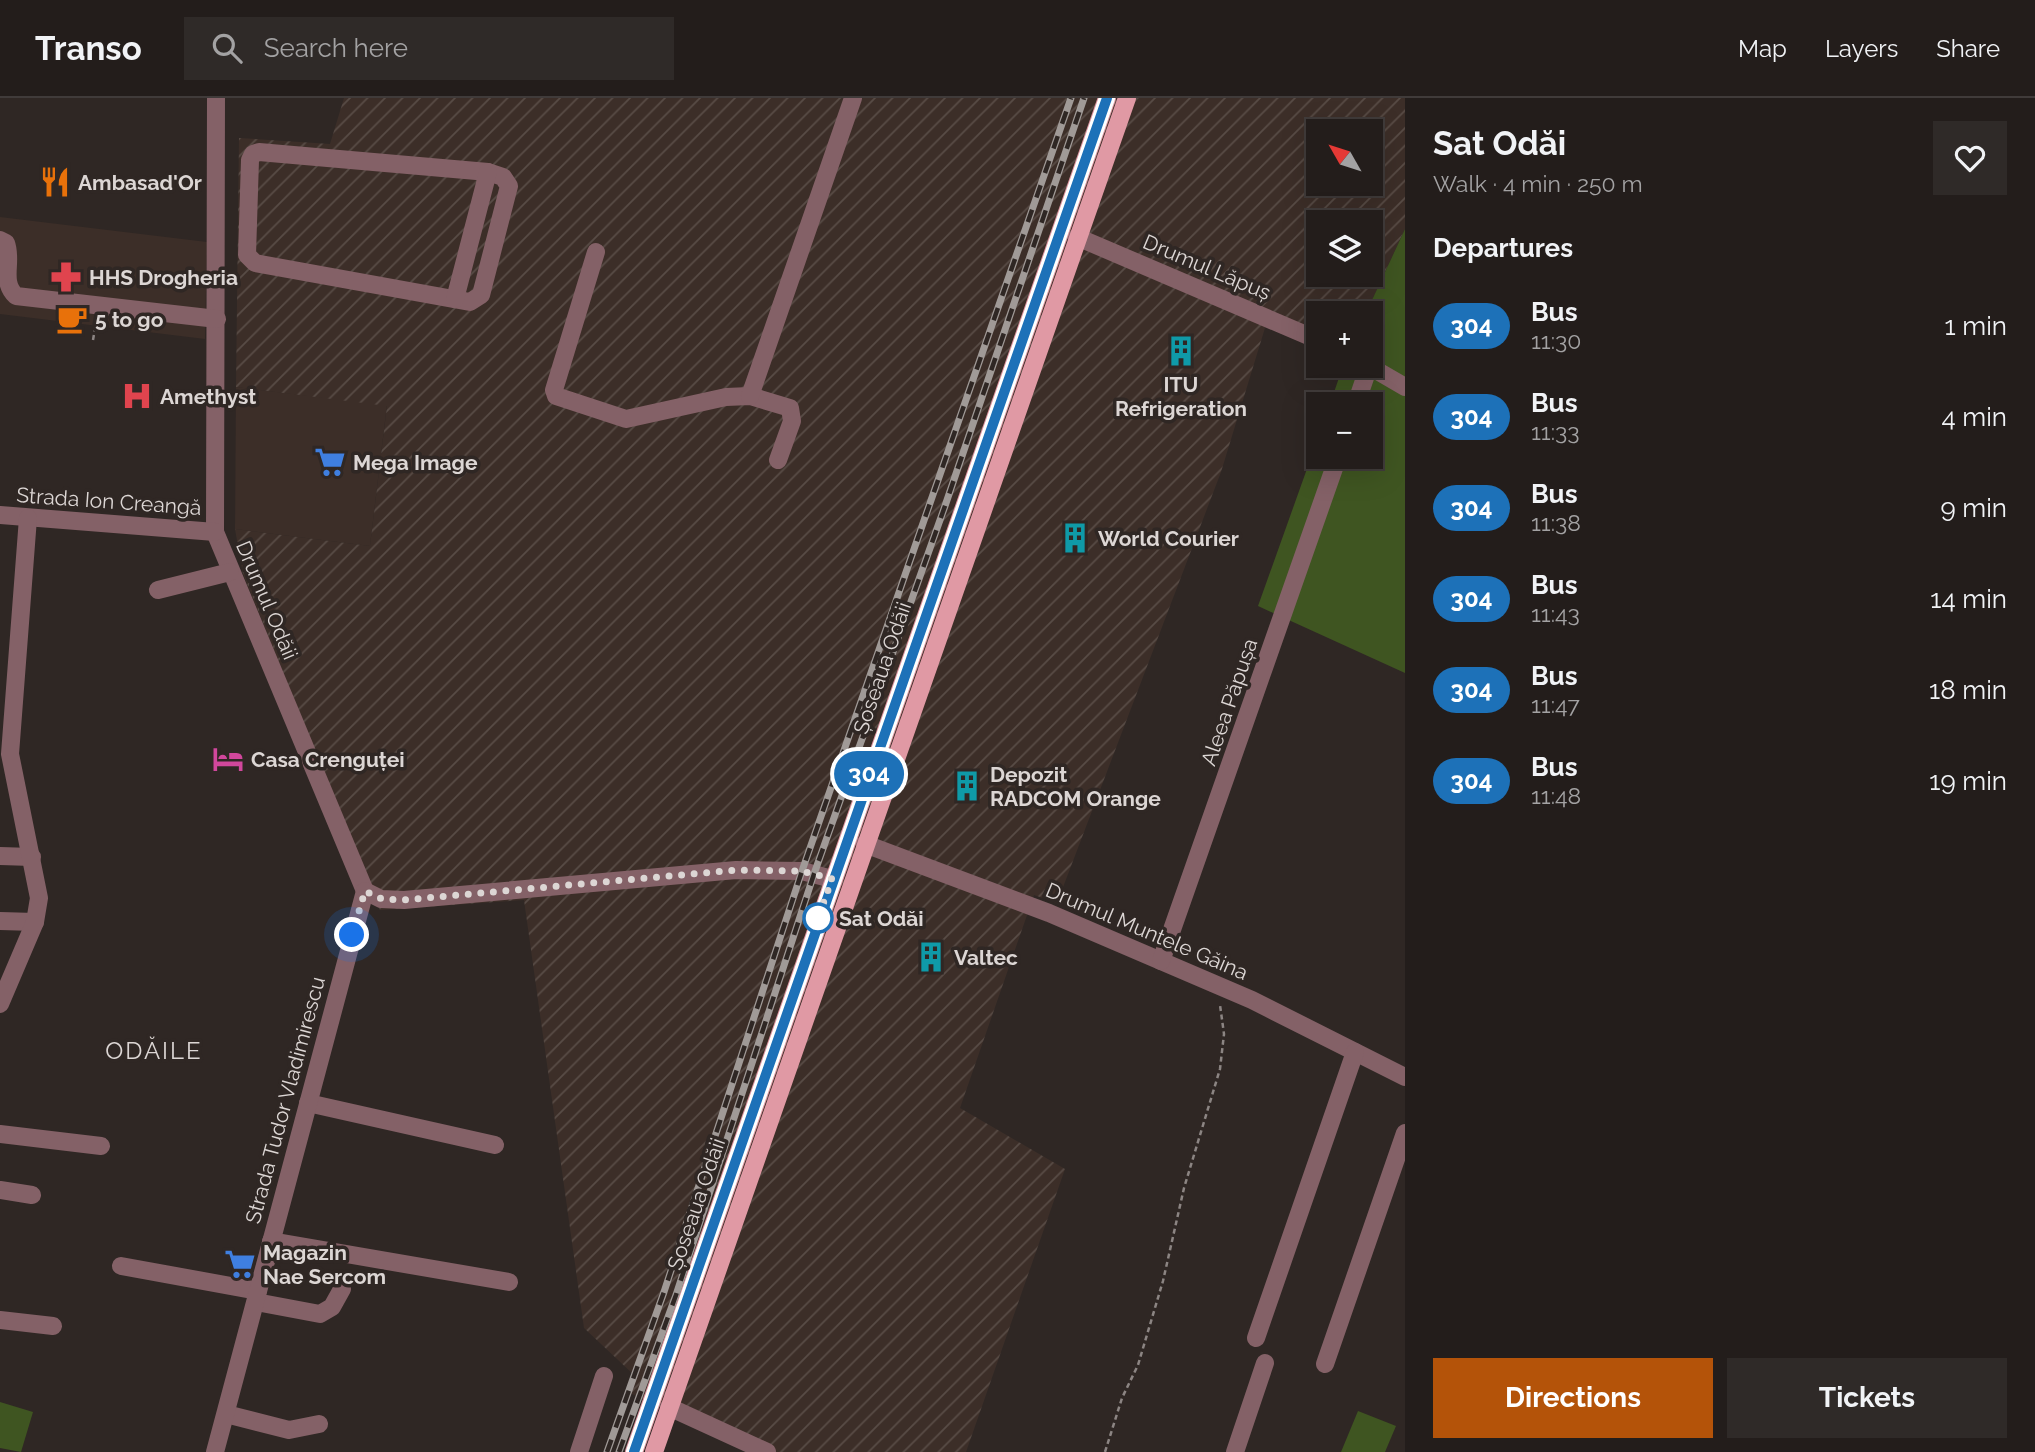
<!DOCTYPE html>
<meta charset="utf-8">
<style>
:root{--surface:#231d1b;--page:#2f2a28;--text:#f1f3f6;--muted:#a3a2a3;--line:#403b3a;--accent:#b45309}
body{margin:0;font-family:Raleway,sans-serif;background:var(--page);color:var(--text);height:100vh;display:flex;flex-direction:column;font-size:26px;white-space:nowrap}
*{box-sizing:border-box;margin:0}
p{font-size:23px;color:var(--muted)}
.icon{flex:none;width:38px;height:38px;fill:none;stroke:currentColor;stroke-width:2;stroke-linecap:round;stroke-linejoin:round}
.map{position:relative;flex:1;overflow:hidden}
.side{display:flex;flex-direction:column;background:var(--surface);width:630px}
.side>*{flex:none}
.badge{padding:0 14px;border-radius:23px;font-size:24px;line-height:46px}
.needle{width:46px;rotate:309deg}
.tools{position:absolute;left:1306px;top:21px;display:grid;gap:14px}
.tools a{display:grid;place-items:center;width:77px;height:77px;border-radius:0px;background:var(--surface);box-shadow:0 7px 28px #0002,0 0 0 2px var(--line);font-size:35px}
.you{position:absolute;width:35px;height:35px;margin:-18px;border:5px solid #fff;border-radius:50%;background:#1a73e8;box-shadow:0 0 0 10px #1a73e833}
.map>.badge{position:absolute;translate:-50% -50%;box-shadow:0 0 0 4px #fff}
h2{padding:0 28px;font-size:26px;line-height:63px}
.round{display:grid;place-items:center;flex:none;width:74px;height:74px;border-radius:0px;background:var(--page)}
.summary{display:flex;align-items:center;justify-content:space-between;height:119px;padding:0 28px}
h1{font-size:33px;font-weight:700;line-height:52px}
.cta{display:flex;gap:14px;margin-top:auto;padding:14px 28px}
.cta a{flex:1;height:80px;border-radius:0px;background:var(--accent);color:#fff;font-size:28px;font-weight:700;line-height:80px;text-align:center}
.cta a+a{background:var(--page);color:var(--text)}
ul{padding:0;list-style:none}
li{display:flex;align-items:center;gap:21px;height:91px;padding:0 28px}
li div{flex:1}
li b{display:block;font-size:26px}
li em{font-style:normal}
li .badge{min-width:77px;font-weight:700;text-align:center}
header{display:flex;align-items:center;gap:42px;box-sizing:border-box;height:98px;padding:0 35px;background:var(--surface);border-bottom:2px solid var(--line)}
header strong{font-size:33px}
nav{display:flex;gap:38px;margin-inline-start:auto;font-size:24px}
.search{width:490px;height:63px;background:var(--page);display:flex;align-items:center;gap:18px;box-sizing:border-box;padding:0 24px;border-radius:0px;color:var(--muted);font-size:26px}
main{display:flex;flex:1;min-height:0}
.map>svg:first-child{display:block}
.built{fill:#3c2e28}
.industrial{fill:url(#industrial-furrows);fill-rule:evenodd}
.grass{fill:#3f5521}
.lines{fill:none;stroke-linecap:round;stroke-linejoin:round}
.path{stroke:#8c8583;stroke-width:2.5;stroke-dasharray:5 3.5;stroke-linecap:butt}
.minor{stroke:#846167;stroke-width:18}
.major{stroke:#e099a4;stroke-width:18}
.rail-casing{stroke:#a09a97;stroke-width:7}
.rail{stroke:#2f2724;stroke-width:4.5;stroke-dasharray:13;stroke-linecap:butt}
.line-casing{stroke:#fff;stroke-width:16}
.line{stroke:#1d71b8;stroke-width:10}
.walk{stroke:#dcd6d4;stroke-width:7;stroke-dasharray:0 12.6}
.stop-dot{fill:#fff;stroke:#1d71b8;stroke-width:3.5}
.labels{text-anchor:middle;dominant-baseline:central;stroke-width:7;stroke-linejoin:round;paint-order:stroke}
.poi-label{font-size:21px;font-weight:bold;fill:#dcd6d4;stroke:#2f2724;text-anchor:start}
.street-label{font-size:21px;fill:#dcd6d4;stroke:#2f2724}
.stop-label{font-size:21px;font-weight:bold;fill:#dcd6d4;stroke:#2f2724;text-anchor:start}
.quarter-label{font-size:24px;letter-spacing:2px;fill:#dcd6d4;stroke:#2f2724}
</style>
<header>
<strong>Transo</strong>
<div class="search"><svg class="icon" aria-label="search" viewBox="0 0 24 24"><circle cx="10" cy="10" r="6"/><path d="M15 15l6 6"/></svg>Search here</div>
<nav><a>Map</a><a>Layers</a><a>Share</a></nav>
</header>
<main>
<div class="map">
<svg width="1405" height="1354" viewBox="0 0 1405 1354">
<defs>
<pattern id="industrial-furrows" width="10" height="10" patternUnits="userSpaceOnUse" patternTransform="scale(1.75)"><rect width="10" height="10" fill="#3c2e28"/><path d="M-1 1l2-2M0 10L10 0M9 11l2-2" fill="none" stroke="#584c46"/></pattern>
</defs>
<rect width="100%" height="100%" fill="#2f2724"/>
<g class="built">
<path d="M0,119L207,144L205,241L0,216Z"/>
<path d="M236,289L387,307L370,448L235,431Z"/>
</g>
<path class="industrial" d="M344,0H1405V131L1366,215H1318V242L1268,220L1221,374L1057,805L1034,797L960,1010L1065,1071L966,1354H755L628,1294L634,1277L584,1230L524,802L380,812L243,476L235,431L370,448L387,308L236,289L239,40L330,46ZM1318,33H1370V86H1318ZM1318,124H1370V177H1318Z"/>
<g class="grass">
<path d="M1405,131V575L1258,508L1318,340V359H1370V306H1330L1343,268H1370V215H1366Z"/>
<path d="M0,1304L33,1314L21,1354L0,1350Z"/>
<path d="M1358,1313L1396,1328L1385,1354H1341Z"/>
</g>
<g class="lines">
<g class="path">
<path d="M93,242L96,225"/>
<path d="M1105,1354L1122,1300L1138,1267L1163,1183L1184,1090L1220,971L1224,936L1220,907"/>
</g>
<g class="minor">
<path d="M216,0L215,434L365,793"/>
<path d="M259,54L488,74L503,79L509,88L481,197L470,204L255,165L247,157L250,62L253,56Z"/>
<path d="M1077,139L1318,242"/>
<path d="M0,142L6,145C13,164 0,183 16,198L217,221"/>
<path d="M596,154L554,292L556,298L626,321L726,299L750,298L790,310L792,323L778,362"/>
<path d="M455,201L488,74"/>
<path d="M750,298L853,0"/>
<path d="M1356,306L1369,268L1405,289"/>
<path d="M0,417L215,434"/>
<path d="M158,492L230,474"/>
<path d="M865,746L1049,815L1252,902L1405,979"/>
<path d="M0,758L32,759"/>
<path d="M365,793L381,801L404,802L736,772L802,773L832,781"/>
<path d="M0,823L35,824"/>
<path d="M1161,863L1338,359"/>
<path d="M0,906L35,824L39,800L10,656L28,420"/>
<path d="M308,1005L495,1047"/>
<path d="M0,1036L101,1048"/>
<path d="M0,1092L32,1097"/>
<path d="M271,1143L509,1184"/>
<path d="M121,1168L258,1193"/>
<path d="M256,1204L320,1216L332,1209L342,1191"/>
<path d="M0,1222L53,1228"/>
<path d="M1256,1240L1355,954"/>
<path d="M1325,1266L1405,1035"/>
<path d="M669,1309L767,1354"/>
<path d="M226,1316L289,1332L319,1326"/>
<path d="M215,1354L365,793"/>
<path d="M579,1354L604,1278"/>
<path d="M1235,1354L1265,1265"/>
</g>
<g class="major">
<path d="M634,1354L1107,0"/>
<path d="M654,1354L1127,0"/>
</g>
<g class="rail-casing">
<g id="rail">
<path d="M607,1354L664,1194L802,773L1071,0"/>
<path d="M619,1354L676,1197L814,776L945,408L1084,0"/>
</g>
</g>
<use href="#rail" class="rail"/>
</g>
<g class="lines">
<g class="line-casing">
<path id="line" d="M634,1354L1107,0"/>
</g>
<use href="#line" class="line"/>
<path class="walk" d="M352,837L365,793L382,801L404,802L736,772L802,773L832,781L818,820"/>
</g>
<defs>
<g id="restaurant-bare" transform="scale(2.415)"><path d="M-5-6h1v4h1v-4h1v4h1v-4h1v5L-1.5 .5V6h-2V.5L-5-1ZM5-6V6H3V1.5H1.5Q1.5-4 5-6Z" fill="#e8710a" stroke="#2f2724" stroke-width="2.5" paint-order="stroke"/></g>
<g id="pharmacy-bare" transform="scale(2.415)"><path d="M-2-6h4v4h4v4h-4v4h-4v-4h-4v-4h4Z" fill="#e0444e" stroke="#2f2724" stroke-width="2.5" paint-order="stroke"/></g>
<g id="cafe-bare" transform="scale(2.415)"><path d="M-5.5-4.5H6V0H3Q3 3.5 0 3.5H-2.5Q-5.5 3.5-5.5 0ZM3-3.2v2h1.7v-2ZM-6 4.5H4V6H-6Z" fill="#e8710a" stroke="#2f2724" stroke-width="2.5" paint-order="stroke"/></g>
<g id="building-bare" transform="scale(2.415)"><path d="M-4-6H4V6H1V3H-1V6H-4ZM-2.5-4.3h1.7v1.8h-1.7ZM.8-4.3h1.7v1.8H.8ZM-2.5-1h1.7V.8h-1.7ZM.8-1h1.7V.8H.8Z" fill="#0f9aa8" stroke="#2f2724" stroke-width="2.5" paint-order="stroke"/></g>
<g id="hospital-bare" transform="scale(2.415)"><path d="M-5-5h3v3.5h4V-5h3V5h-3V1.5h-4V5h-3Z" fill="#e0444e" stroke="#2f2724" stroke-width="2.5" paint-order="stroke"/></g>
<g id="supermarket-bare" transform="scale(2.415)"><path d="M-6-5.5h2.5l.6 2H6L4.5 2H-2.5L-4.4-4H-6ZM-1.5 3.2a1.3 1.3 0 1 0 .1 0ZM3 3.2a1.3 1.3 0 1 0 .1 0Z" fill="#3f7fe0" stroke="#2f2724" stroke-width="2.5" paint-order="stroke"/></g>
<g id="hotel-bare" transform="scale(2.415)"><path d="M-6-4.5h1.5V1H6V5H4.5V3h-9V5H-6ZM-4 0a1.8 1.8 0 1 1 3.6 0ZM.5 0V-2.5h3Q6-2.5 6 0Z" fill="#d1479c" stroke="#2f2724" stroke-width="2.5" paint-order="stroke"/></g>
</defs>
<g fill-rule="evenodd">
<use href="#restaurant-bare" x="55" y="84"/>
<use href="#pharmacy-bare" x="66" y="179"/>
<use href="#cafe-bare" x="72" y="221"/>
<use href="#building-bare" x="1181" y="253"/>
<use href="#hospital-bare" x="137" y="298"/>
<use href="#supermarket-bare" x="330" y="364"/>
<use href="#building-bare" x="1075" y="440"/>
<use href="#hotel-bare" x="228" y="661"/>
<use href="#building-bare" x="967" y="688"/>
<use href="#building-bare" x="931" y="859"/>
<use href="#supermarket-bare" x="240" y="1166"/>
</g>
<circle class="stop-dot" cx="818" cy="820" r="14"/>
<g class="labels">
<g class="poi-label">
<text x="78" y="84">Ambasad'Or</text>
<text x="89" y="179">HHS Drogheria</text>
<text x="95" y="221">5 to go</text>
<text x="1181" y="286" text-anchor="middle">ITU<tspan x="1181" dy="24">Refrigeration</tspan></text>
<text x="160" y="298">Amethyst</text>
<text x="353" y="364">Mega Image</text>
<text x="1098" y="440">World Courier</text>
<text x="251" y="661">Casa Crenguței</text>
<text x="990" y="676">Depozit<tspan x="990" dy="24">RADCOM Orange</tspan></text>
<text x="954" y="859">Valtec</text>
<text x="263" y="1154">Magazin<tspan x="263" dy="24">Nae Sercom</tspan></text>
</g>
<g class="street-label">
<text transform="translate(1207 169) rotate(23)">Drumul Lăpuș</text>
<text transform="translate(109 403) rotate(4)">Strada Ion Creangă</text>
<text transform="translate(267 502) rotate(67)">Drumul Odăii</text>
<text transform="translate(882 570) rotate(-71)">Șoseaua Odăii</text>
<text transform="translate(1229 604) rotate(-71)">Aleea Păpușa</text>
<text transform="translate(1147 833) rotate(23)">Drumul Muntele Găina</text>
<text transform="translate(285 1002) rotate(-75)">Strada Tudor Vladimirescu</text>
<text transform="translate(696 1106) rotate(-71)">Șoseaua Odăii</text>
</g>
<g class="stop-label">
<text x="839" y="820">Sat Odăi</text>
</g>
<g class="quarter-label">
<text x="154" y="952">ODĂILE</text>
</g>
</g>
</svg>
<div class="tools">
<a><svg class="needle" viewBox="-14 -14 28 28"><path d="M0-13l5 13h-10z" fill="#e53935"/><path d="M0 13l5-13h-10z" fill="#a3a2a3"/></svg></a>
<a><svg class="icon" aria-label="layers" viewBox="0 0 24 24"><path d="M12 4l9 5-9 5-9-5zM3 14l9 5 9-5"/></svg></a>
<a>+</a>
<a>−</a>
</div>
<div class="you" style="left:352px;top:837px"></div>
<b class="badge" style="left:869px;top:676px;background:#1d71b8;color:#fff">304</b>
</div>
<section class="side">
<div class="summary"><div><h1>Sat Odăi</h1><p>Walk · 4 min · 250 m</p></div><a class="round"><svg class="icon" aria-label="heart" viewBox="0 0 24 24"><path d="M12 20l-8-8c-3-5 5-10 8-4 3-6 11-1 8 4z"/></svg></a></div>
<h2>Departures</h2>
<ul>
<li><span class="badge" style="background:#1d71b8;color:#fff">304</span><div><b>Bus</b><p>11:30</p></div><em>1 min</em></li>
<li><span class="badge" style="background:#1d71b8;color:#fff">304</span><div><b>Bus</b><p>11:33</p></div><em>4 min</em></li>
<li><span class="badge" style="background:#1d71b8;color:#fff">304</span><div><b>Bus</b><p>11:38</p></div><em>9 min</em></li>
<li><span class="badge" style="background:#1d71b8;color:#fff">304</span><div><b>Bus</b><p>11:43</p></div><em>14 min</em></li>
<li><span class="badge" style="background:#1d71b8;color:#fff">304</span><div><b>Bus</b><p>11:47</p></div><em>18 min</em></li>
<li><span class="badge" style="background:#1d71b8;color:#fff">304</span><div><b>Bus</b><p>11:48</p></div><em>19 min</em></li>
</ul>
<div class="cta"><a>Directions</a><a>Tickets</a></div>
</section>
</main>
